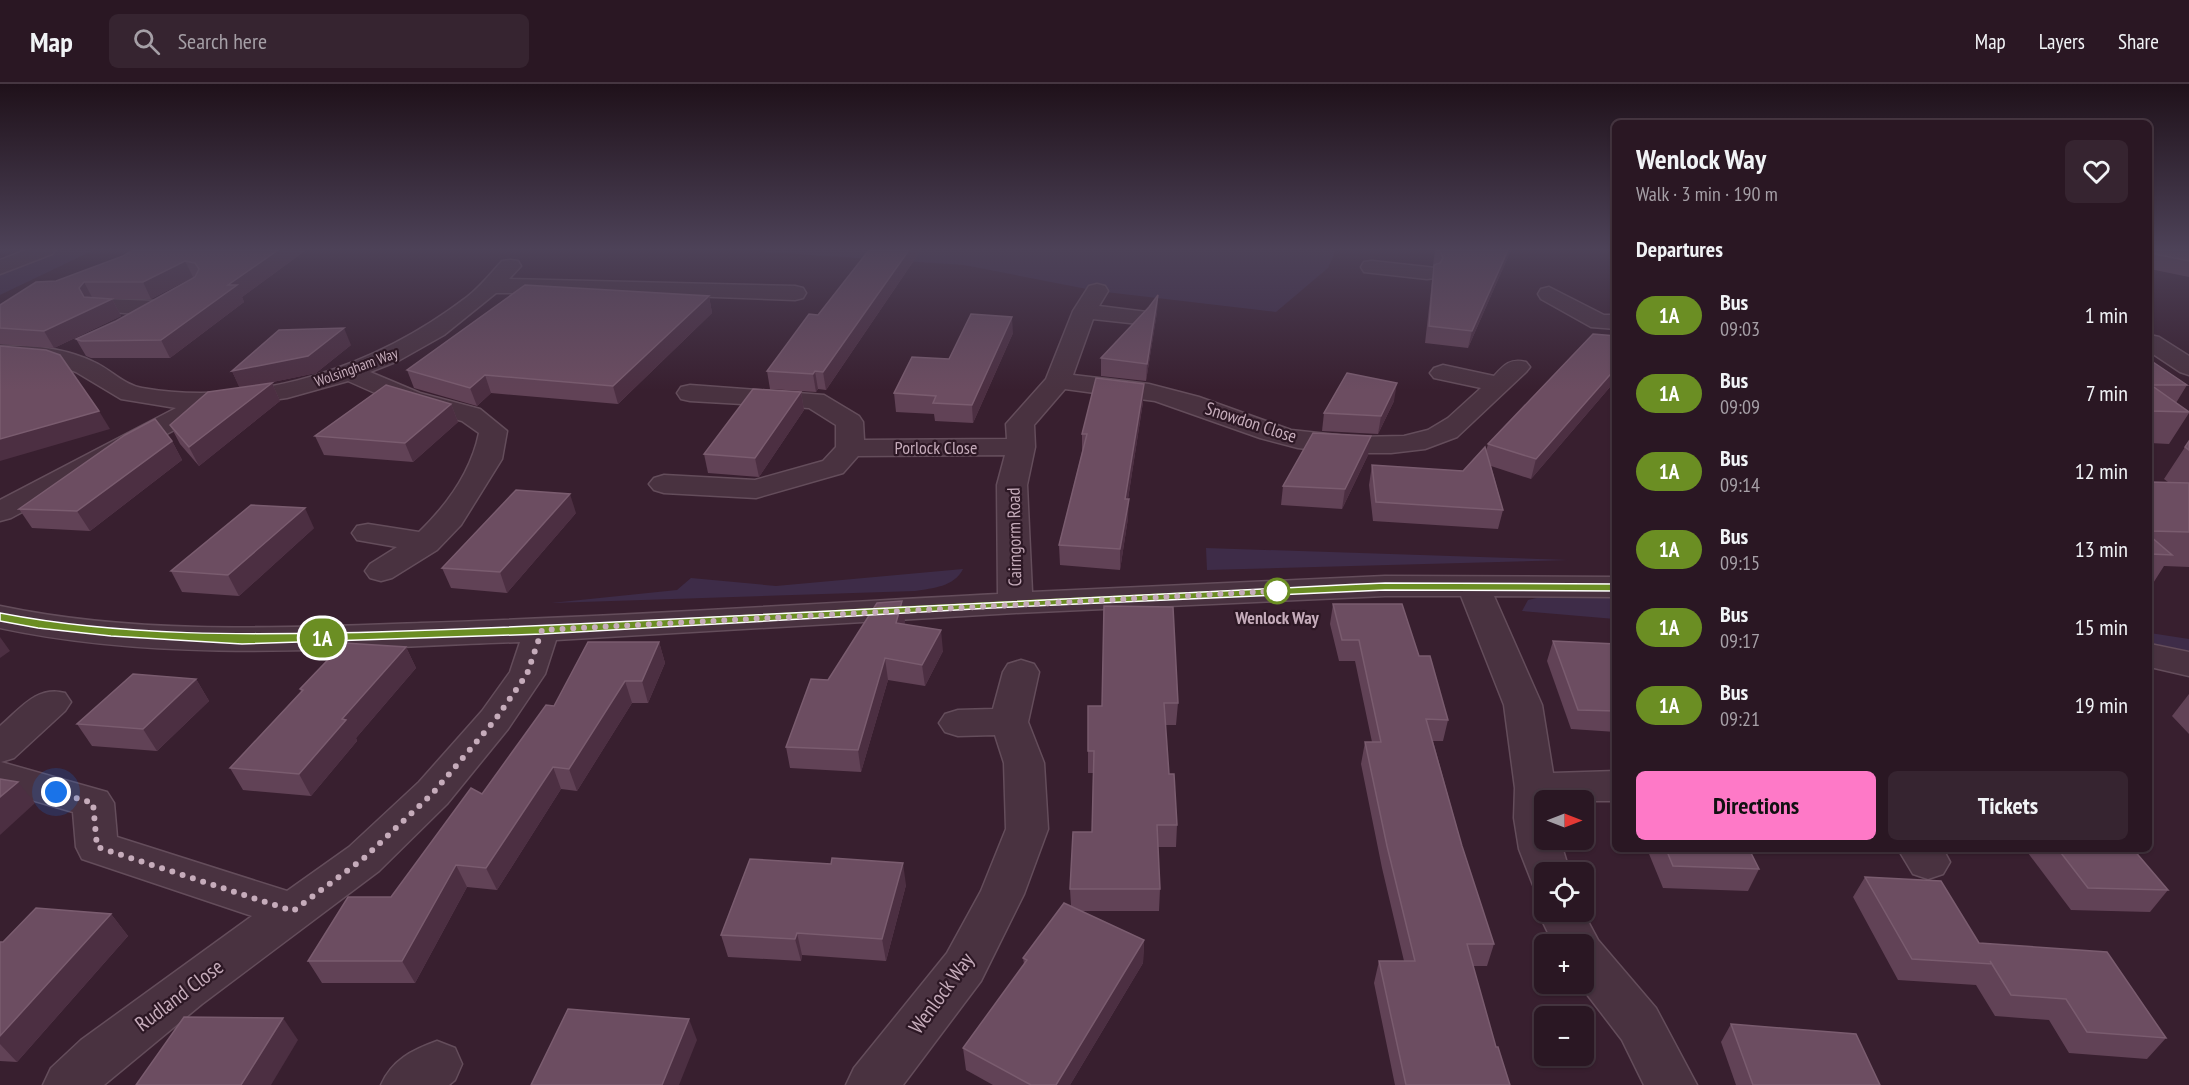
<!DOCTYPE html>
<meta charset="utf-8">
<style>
:root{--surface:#2a1723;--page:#362430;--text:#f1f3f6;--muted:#a59fa6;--line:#463641;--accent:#fe79c7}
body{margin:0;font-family:"PT Sans Narrow",sans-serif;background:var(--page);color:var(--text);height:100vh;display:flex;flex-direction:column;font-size:22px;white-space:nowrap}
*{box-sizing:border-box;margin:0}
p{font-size:20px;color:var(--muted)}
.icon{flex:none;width:33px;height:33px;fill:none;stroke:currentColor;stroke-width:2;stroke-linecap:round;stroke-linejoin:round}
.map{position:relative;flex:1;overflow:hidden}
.sheet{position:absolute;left:1612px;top:36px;width:540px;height:732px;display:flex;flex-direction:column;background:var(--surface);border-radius:9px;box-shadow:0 2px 4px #0004,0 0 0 2px var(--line)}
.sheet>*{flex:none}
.badge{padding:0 12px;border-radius:20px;font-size:21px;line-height:39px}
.needle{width:39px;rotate:90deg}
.tools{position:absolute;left:1534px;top:706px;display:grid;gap:12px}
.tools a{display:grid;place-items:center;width:60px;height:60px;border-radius:9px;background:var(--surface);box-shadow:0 2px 4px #0004,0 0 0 2px var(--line);font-size:30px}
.you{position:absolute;width:30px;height:30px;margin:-15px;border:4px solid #fff;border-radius:50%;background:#1a73e8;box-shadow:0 0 0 9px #1a73e833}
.map>.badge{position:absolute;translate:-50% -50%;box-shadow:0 0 0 3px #fff}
h2{padding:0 24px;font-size:22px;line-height:54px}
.round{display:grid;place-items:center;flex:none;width:63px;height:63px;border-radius:9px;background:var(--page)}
.head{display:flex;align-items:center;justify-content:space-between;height:102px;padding:0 24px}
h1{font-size:28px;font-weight:800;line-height:45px}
.cta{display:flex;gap:12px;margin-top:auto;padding:12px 24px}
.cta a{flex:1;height:69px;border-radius:9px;background:var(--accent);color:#111;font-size:24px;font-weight:800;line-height:69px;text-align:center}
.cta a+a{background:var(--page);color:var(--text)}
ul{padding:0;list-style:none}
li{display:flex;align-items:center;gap:18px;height:78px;padding:0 24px}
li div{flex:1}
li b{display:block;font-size:22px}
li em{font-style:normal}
li .badge{min-width:66px;font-weight:700;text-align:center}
header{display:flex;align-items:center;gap:36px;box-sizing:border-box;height:84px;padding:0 30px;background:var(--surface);border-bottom:2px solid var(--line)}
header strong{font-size:28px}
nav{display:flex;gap:33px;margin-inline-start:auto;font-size:21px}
.search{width:420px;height:54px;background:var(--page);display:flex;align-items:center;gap:15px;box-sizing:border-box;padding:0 21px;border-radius:9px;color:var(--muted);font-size:22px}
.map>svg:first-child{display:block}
.green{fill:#3e2c48}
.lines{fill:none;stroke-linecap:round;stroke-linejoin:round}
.minor-casing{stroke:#644d5b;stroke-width:3}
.minor{fill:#493240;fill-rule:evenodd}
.wall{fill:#614256}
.shaded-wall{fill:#4c2f42}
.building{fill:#6c4d61;stroke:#7a5c6f;stroke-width:1.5}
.line{fill:#6b8e23;stroke:#fff;stroke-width:1.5}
.walk{stroke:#c6acbb;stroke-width:6;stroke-dasharray:0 10.8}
.stop-dot{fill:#fff;stroke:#6b8e23;stroke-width:3}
.labels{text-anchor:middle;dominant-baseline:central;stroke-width:4.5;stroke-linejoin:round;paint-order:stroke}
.far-street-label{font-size:15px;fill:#c6acbb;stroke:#2d1825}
.street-label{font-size:18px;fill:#c6acbb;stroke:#2d1825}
.stop-label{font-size:18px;font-weight:bold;fill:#c6acbb;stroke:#2d1825}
.near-street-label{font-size:21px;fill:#c6acbb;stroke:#2d1825}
</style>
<header>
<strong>Map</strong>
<div class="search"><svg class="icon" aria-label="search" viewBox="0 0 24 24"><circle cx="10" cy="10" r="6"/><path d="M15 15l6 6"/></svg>Search here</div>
<nav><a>Map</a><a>Layers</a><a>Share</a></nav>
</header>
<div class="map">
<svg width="2189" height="1001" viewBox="0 0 2189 1001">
<rect width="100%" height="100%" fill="#381f2f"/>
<g class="green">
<path d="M45,166H94L0,211V184Z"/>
<path d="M766,166H1336L1328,184L1276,228L1097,207L964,181L764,168Z"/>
<path d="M1206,464L1568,476L1207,486Z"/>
<path d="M963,485C954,503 933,504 915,507L551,519L677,506L691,494L776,502Z"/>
<path d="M1545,512H1615V535L1522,527L1528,516Z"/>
<path d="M2150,549L2189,555V567L2150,559Z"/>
</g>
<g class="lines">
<g class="minor-casing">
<g id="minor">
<path d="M26,166H55L52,170L0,190V176Z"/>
<path d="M510,176L518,177L521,182L509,195L795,202L803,204L806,209L803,214L795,216L632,210L496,209L444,251L398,277L370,288L420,309L480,325L507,347L502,375L461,441L437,466L392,494L381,497L370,494L365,487L370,480L397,463L357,456L352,449L357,442L368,440L419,448C447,421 471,388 479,349L462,337L402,321L348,297L287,314L215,324L11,434L0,437V416L176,324L121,315L76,288L57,281L0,276V262C31,261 65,264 94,278C110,285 124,301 142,304C256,324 377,282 467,213C480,203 491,189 502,177Z"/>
<path d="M1372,177L1427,183L1435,184L1438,189L1435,194L1427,195L1364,188L1361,183L1364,178Z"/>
<path d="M1097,200L1105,202L1108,207L1099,222L1147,228L1151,233L1147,238L1139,240L1093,235L1073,291L1149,300L1199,313L1291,346L1355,353L1404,352L1428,346L1448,334L1481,304L1434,294L1430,289L1434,284L1443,281L1494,292C1504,281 1510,274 1526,278L1530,283L1526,288L1457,353L1425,365L1391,369H1341L1298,364L1260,354L1155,317L1065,305L1034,341L1035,363L1027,401L1032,508L1385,492L1616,493V513L1494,512L1542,621L1553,689L1616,687V717H1545V756H1560L1570,789H1545V805L1533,801L1519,765L1514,734L1515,704L1504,621L1461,512H1385L1015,529L556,556L545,590L508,645L447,720L379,787L202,920L104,1001H43L51,984L81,956L252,832L82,775L76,763L73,728L0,707V642C20,625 37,601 65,609L71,618L65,627L14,674L1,678L107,708L114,719L117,753L287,807L349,763L419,698L482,627L510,588L520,558C350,564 168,580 0,544V522C138,551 281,544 421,539C614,533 806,520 998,510L997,401L1005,371L858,372L843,389L756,414L664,409L654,406L649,400L654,394L664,391L755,396L823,377L836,363V341L809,324L690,317L681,315L677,309L681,303L690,301L824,311L859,332L863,338L864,356L1007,355L1006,340L1046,295L1073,227L1089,202Z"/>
<path d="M1549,203L1604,231H1616V245L1591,243L1541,215L1538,210L1541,205Z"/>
<path d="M101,215L156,217L164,219L167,224L164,229L156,231L93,227L90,222L93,217Z"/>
<path d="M2150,251L2159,253L2189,272V291L2180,288L2150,268Z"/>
<path d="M2150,560L2189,568V592L2150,583Z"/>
<path d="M1021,576L1034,580L1039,588L1028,638L1044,679L1048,745L1024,810L981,897L903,1001H846L854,984L947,869L981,807L1006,745L1004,679L995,651L958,652L945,648L939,639L945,630L958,626L993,625L1003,588L1008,580Z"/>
<path d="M1898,765H1943L1950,778L1943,790L1928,795L1913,790Z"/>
<path d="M1544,815L1545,828H1583L1598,856L1656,924L1697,1001H1644L1622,956L1579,900H1584V861H1554L1538,828Z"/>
<path d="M437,957L455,964L462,980L455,996L449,1001H381C392,976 412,966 437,957Z"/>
</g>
</g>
<use href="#minor" class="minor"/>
</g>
<g class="wall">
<path d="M133,166H306L242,213L244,218L170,274H91L86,272L76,255L116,237L194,193H193L151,215H109H112L121,232L54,264L0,260V221L56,197L123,172Z"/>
<path d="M869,166H921L826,306L818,305L816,308L770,305L767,287L818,231Z"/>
<path d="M1435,166H1511L1468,264L1425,259L1432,197L1434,182L1433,181Z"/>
<path d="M2150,166H2189V193L2150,185Z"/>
<path d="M1158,211L1157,228L1146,297L1101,292V274L1149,223Z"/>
<path d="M709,212L712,229L618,320L491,309L477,322L414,304L407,286Z"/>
<path d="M1013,249L973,339L935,337L934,330L896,328L894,309L949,275Z"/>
<path d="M1616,252V296L1531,395L1491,382L1503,426L1498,445L1373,437L1369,401L1372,381L1463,387L1486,367L1488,360Z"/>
<path d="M351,261L316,289L258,301L272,299L280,317L199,382L180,360L170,341L240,304L232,287Z"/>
<path d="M2150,276L2187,301L2176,319L2189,329L2169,360L2150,359Z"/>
<path d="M801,308L804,326L759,393L708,389L704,370Z"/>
<path d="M1394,317L1378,350L1322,347L1324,329Z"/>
<path d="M1143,318L1128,415V434L1120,486L1060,481L1059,461L1082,368V350Z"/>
<path d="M451,320L458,338L413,378L324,371L315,352Z"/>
<path d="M172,357L182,376L90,447L32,444L19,425Z"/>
<path d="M2189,357V483L2164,482L2150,504V398H2168L2164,395Z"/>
<path d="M1368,371L1342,425L1281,421L1283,402Z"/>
<path d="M576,429L507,509L451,504L442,484Z"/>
<path d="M314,444L239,512L182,508L171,487Z"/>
<path d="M1333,520L1419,572L1448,636L1443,657H1433L1462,762L1494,860L1487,882H1473L1496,963L1510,1001H1395L1374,899L1379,877H1404L1382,784L1361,680L1365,658H1372L1355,577H1339L1330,540Z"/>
<path d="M1104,522L1178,619L1176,641H1165L1169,690L1177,741L1176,763H1158L1160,805L1159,827H1080L1144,856L1143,879L1070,1001H993L966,986L963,964L1024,880L1023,874L1071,822L1070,805L1092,748L1093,689H1088V622H1102Z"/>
<path d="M905,538L904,540L943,567L925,602L888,596L861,688L790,684L786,663L828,596Z"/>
<path d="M1553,557L1616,560V648L1571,645L1547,577Z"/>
<path d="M659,558L665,579L648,619H632L577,707L561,705L497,806L467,803L415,899H322L308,877L391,813L482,710L554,622Z"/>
<path d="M406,563L416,584L356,654L357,657L311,712L243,706L230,684L301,608L300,605Z"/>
<path d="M196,595L209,617L157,667L92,662L77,640Z"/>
<path d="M2189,610V650L2172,632Z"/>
<path d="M1647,765H1749L1759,785L1748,807L1663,804Z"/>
<path d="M2025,765H2133L2168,806L2150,828L2071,826Z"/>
<path d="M831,780L906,801L886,877L802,871L801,877L728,873L721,851Z"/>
<path d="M1865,793L1979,859L2166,954L2147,975L2069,969L2049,936L1995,932L1976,901L1898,896L1853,813Z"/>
<path d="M111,830L128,852L17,978L0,977V858H3Z"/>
<path d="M1731,940L1880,1001H1736L1721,958Z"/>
</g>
<g class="shaded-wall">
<path d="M278,166H306L242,213L244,218L170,274L161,256L228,201Z"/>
<path d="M909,166H921L826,306L823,288Z"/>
<path d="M1508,166H1511L1468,264L1472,247Z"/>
<path d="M185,177L193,193L151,215L143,198Z"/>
<path d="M84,198L93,215L88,221L79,204Z"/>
<path d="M1158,211L1157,228L1146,297L1147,280Z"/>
<path d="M709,212L712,229L618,320L613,302Z"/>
<path d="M112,215L121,232L54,264L44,247Z"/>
<path d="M1012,233L1013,249L973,339L972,321Z"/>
<path d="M344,244L351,261L316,289L240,305L232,287Z"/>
<path d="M1616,284V296L1531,395L1536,375Z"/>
<path d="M815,287L818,305L816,308L813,290Z"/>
<path d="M485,291L491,309L477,322L470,304Z"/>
<path d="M272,299L280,317L199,382L189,363Z"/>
<path d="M1397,299L1394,317L1378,350L1381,332Z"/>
<path d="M1144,300L1143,318L1125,434V415Z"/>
<path d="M801,308L804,326L759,393L755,374Z"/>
<path d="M451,320L458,338L413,378L405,359Z"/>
<path d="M99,327L110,345L0,377V355Z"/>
<path d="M1371,352L1368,371L1342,425L1345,405Z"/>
<path d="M172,357L182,376L90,447L77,427Z"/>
<path d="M570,410L576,429L507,509L500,488Z"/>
<path d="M1129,415L1128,434L1120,486V465Z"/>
<path d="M305,424L314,444L239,512L228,491Z"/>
<path d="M902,517L905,538L899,560L896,539Z"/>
<path d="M941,546L943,567L925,602L922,581Z"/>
<path d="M0,553L10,567L0,574Z"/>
<path d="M659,558L665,579L648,619L642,597Z"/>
<path d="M406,563L416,584L356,654L357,657L311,712L299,690L342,635Z"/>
<path d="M885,574L888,596L861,688L858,666Z"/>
<path d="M196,595L209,617L157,667L143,645Z"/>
<path d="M625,597L632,619L577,707L569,685Z"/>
<path d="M553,683L561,705L497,806L486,784Z"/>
<path d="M18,698L35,719L0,751V713Z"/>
<path d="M903,779L906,801L886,877L882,855Z"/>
<path d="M456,781L467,803L415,899L402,877Z"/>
<path d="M111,830L128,852L17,978L0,960V952Z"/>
<path d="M797,849L802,871L801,877L795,855Z"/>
<path d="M1144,856L1143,879L1070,1001H1056Z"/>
<path d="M283,934L298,956L271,1001H241Z"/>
<path d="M689,935L697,956L679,1001H662Z"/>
</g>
<g class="building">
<path d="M133,166H278L228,201H237L161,256L81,257L76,255L116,237L195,193L199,185L195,179L185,177L143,198H84L79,204L84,213L112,215L44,247L0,244V221L36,198L56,197L123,172Z"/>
<path d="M869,166H909L823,288L815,287L813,290L767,287L809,230L818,231Z"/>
<path d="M1437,166H1508L1472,247L1429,242L1434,181L1440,179L1443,174L1440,167Z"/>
<path d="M2150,166H2189V177L2150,169Z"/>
<path d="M525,201L709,212L613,302L485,291L470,304L407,286Z"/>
<path d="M1158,211L1147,280L1101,274L1149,223Z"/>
<path d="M971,230L1012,233L972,321L933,319L936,312L894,309L912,273L949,275Z"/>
<path d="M344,244L308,272L232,287L279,246Z"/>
<path d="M1593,250L1616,252V284L1536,375L1488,360Z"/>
<path d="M0,262L46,266L60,271L99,327L0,355Z"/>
<path d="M2150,276L2187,301H2151L2189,328L2150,327Z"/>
<path d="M1347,289L1397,299L1381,332L1324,329Z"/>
<path d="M1096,294L1144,300L1125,415H1129L1120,465L1059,461L1087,350H1082Z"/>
<path d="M272,299L189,363L170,341L208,308Z"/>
<path d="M386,301L451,320L405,359L315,352Z"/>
<path d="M753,305L801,308L755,374L704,370Z"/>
<path d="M155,335L172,357L77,427L19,425L125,351Z"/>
<path d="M1313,349L1371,352L1345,405L1283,402Z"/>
<path d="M2189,357V366L2185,363Z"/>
<path d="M1485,363L1503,426L1376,418L1372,381L1463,387Z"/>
<path d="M2150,398L2189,399V448L2150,447Z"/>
<path d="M516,406L570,410L500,488L442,484Z"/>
<path d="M251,421L305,424L228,491L171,487Z"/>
<path d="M2150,452L2172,471L2150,470Z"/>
<path d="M902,517L896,539L941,546L922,581L885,574L858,666L786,663L811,595L828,596L877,519Z"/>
<path d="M1333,520H1402L1419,572H1430L1448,636L1426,635L1462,762L1494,860H1467L1496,963H1498L1510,1001H1406L1379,877H1415L1387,762L1365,658H1381L1359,556H1342Z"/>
<path d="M1104,522L1173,523L1178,619H1164L1169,690H1174L1177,741H1157L1160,805H1070L1073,748H1092L1094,667H1088V622H1102Z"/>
<path d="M1553,557L1616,560V627L1578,626Z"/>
<path d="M588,558H659L642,597H625L569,685L553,683L486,784L456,781L402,877H308L348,813H391L471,704L482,710L546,621L554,622Z"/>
<path d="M344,559L406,563L342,635L346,636L299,690L230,684L303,606L300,605Z"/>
<path d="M133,590L196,595L143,645L77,640Z"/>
<path d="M0,695L18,698L0,713Z"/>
<path d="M1666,765H1749L1759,785L1673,782Z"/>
<path d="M2058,765H2133L2168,806L2088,804Z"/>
<path d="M832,774L903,779L882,855L797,849L795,855L721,851L750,775L831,780Z"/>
<path d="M1865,793L1941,797L1979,859L2107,868L2166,954L2087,948L2066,915L2011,911L1990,877L1992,880L1912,875Z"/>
<path d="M1064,819L1144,856L1056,1001H1031L963,964L1027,876L1023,874Z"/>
<path d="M36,824L111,830L0,952V858H3Z"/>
<path d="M568,925L689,935L662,1001H531Z"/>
<path d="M184,933L283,934L241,1001H136Z"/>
<path d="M1731,940L1856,950L1880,1001H1753Z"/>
</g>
<linearGradient id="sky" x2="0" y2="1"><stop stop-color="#1f111a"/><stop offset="0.54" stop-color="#4d4258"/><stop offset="1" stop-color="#4d4258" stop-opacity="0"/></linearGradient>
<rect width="2189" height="306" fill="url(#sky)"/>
<path class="line" d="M1385,499L1616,500L1621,503L1616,507L1385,506L991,524L542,550L242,560L111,552L38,544L0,537V529C124,553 250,551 375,548C468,545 561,541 654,536C897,522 1141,510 1385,499Z"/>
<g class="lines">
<path class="walk" d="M56,708L93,719L97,763L293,827L363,775L433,709L495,636L527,590L542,546L1277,507"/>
</g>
<circle class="stop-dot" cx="1277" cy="507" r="12"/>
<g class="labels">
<g class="far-street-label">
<text transform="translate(356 283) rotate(-20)">Wolsingham Way</text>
</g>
<g class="street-label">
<text transform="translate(1251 338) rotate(18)">Snowdon Close</text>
<text x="936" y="363">Porlock Close</text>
<text transform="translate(1014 453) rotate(-91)">Cairngorm Road</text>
</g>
<g class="stop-label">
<text x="1277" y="533">Wenlock Way</text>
</g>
<g class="near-street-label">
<text transform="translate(941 909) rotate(-54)">Wenlock Way</text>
<text transform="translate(179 911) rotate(-37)">Rudland Close</text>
</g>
</g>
</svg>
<div class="tools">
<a><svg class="needle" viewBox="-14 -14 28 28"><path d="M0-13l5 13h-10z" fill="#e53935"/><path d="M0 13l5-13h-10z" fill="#a59fa6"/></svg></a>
<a><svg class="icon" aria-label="locate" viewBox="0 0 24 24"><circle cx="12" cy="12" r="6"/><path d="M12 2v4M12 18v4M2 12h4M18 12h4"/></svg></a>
<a>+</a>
<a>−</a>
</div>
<div class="you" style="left:56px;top:708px"></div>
<b class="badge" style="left:322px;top:554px;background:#6b8e23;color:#fff">1A</b>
<section class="sheet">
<div class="head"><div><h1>Wenlock Way</h1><p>Walk · 3 min · 190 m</p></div><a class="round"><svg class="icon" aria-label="heart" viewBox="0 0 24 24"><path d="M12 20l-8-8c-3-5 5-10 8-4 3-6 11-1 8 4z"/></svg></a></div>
<h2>Departures</h2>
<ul>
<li><span class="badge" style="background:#6b8e23;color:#fff">1A</span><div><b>Bus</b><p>09:03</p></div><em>1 min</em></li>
<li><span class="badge" style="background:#6b8e23;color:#fff">1A</span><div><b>Bus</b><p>09:09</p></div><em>7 min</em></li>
<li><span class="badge" style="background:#6b8e23;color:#fff">1A</span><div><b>Bus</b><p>09:14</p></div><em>12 min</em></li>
<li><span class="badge" style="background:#6b8e23;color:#fff">1A</span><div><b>Bus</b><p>09:15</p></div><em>13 min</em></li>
<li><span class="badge" style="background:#6b8e23;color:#fff">1A</span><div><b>Bus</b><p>09:17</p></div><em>15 min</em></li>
<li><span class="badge" style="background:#6b8e23;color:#fff">1A</span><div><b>Bus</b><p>09:21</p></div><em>19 min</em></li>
</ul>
<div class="cta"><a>Directions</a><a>Tickets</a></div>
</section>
</div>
